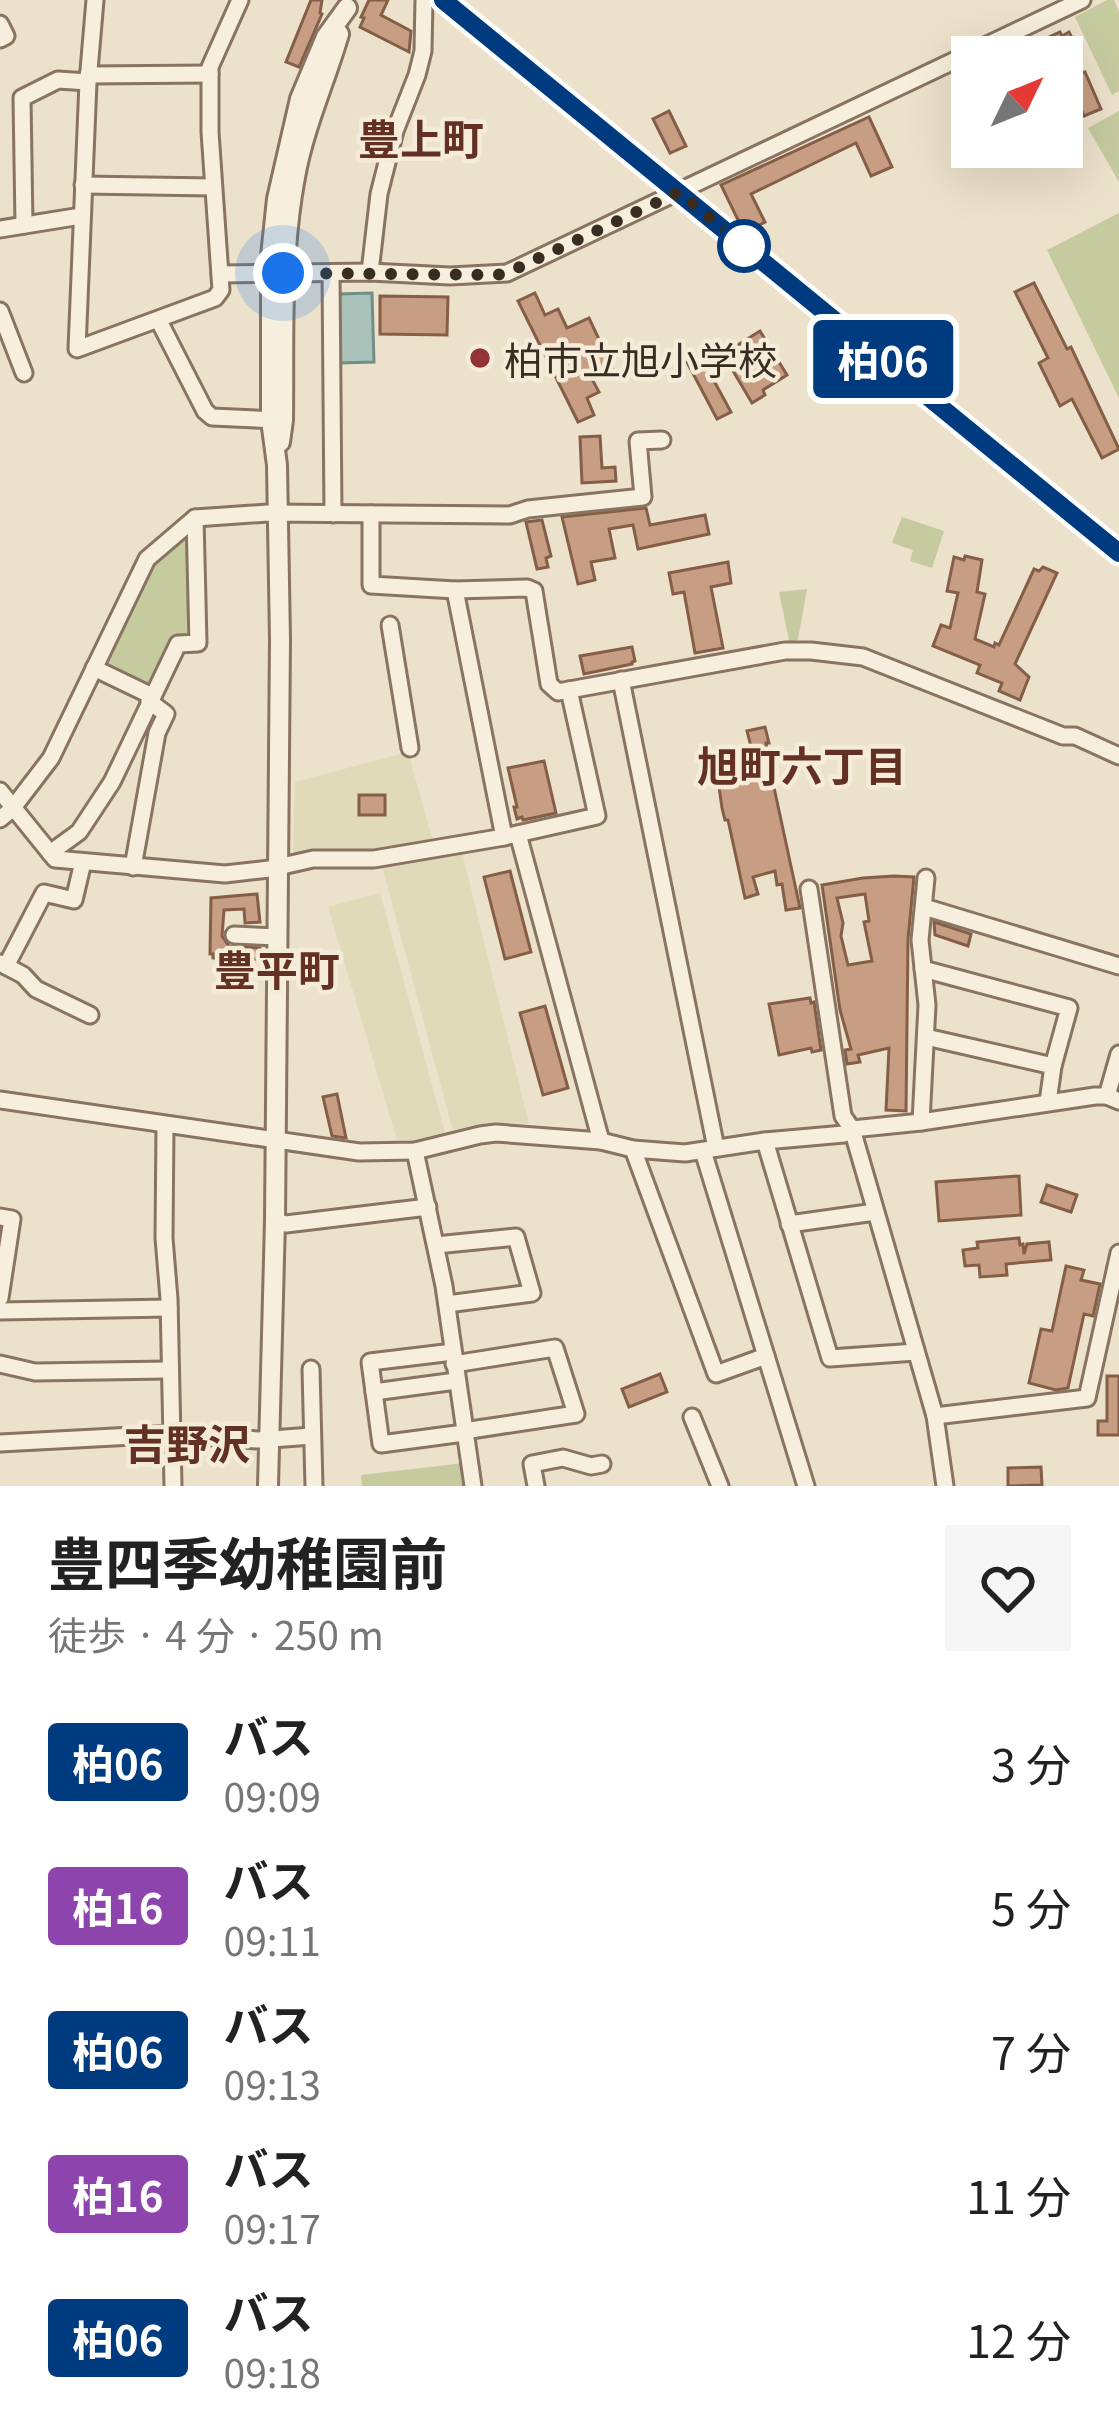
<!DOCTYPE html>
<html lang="ja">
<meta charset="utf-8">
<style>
:root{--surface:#fff;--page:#f6f6f6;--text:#222;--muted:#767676}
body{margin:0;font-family:Georgia,"Noto Sans JP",serif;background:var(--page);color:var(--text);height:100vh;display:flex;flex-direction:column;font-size:45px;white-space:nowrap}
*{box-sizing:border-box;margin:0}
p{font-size:39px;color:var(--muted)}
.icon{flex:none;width:66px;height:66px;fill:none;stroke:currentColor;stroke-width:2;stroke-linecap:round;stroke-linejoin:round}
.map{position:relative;height:1486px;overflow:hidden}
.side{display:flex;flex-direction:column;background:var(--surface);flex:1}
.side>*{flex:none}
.badge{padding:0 24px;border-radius:9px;font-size:42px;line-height:78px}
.needle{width:78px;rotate:47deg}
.buttons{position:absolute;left:951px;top:36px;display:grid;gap:24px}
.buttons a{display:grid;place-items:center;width:132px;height:132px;border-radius:0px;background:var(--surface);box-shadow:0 12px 48px #0002;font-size:60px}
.you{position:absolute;width:60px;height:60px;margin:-30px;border:9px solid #fff;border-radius:50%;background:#1a73e8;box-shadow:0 0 0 18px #1a73e833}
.map>.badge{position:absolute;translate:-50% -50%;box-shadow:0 0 0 6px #fff}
.round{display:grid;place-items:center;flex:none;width:126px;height:126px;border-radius:0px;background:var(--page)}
.headline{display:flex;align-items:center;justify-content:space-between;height:204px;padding:0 48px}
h1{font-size:57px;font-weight:700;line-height:90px}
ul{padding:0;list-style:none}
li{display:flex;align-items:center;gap:36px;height:144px;padding:0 48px}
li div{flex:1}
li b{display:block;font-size:45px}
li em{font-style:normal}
li .badge{min-width:132px;font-weight:700;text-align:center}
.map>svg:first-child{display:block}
.farmland{fill:#e1dab8}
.green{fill:#c6ca9f}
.water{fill:#aac1ba;stroke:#718f87;stroke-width:3}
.building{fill:#c79e83;stroke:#855e47;stroke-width:3;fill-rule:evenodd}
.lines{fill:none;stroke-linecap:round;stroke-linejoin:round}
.minor-casing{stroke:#887460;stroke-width:21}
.tertiary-casing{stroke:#887460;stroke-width:24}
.minor{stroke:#f7efdd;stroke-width:15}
.tertiary{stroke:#f7efdd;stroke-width:18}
.line-casing{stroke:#fff;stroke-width:27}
.line{stroke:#003b80;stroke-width:18}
.walk{stroke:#392d22;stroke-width:12;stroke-dasharray:0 21.6}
.stop-dot{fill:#fff;stroke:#003b80;stroke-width:6}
.poi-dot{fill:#923437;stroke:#f4ecd9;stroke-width:4.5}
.labels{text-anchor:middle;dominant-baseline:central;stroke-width:9;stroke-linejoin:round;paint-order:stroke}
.poi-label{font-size:39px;fill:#392d22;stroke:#f4ecd9;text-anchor:start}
.neighbourhood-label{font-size:42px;font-weight:bold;fill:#633024;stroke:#f4ecd9}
</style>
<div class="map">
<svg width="1119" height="1486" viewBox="0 0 1119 1486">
<rect width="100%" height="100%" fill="#ece1ca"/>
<g class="farmland">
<path d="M408,752L434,845L373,857L293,858L295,782Z"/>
<path d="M461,848L529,1124L497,1123L453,1131L381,862Z"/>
<path d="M380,893L445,1133L415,1141L397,1140L328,907Z"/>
</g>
<g class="green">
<path d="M1107,0H1114L1119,12V91L1112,95L1075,17Z"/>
<path d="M1119,111V182L1088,128Z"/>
<path d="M1119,213V398L1047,250Z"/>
<path d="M902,517L944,531L932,568L910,561L913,550L892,543Z"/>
<path d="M190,531L193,635L151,687L105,668L103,663L149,570Z"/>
<path d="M807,589L798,639L790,645L779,592Z"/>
<path d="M464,1463L469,1486H362L361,1475Z"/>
</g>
<path class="water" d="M372,293L374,362L339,363L337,294Z"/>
<g class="building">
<path d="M311,0H322L320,13L322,14L299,67L286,62Z"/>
<path d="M369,0H388L381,15L411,31L409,52L360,27L364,18L361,17Z"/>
<path d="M1060,32L1062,36L1069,32L1079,51L1067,57H1056L1047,38Z"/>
<path d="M1085,72L1101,109L1084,116L1068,79Z"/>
<path d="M669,111L686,146L670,153L653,119Z"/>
<path d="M869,117L892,167L871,176L856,143L751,194L765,222L750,230L738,220L721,185Z"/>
<path d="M1034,283L1067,349L1071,347L1119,449L1102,458L1072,399L1060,406L1039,363L1048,358L1015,292Z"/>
<path d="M535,293L545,315L558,309L567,328L589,318L613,369L592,379L599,392L587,398L594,415L578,422L518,301Z"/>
<path d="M380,296L448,297L447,335L380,334Z"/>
<path d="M760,331L787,375L763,390L765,395L752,403L720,349L733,341L736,346Z"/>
<path d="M700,355L731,412L717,419L687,362Z"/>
<path d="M600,436L602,468L615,467L616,481L582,483L580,437Z"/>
<path d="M646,508L650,525L705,515L709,534L638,549L633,525L609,529L615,558L591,562L595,580L578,584L562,517Z"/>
<path d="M542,520L551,556L546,558L548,567L537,569L526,522Z"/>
<path d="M965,556L982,560L977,592L985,594L975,639L994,647L995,643L999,645L1034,569L1039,571L1043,567L1057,573L1015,664L1029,677L1020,700L999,691L1002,683L977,673L980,665L933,646L941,625L950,628L958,593L947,591L954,557L964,560Z"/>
<path d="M728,562L731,583L711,587L723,648L695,653L684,592L673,594L669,573Z"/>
<path d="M632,647L635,661L632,662V664L584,674L580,656Z"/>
<path d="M765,727L769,743H766L770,769L800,908L786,910L782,884L777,885L775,871L753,877L758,894L745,898L728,820H725L722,808L719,787L759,778L747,731Z"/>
<path d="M544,761L556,813L523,820L522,817L517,819L514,807H517L508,768Z"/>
<rect x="359" y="795" width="26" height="20"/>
<path d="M510,871L531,952L505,959L484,877Z"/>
<path d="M894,876L914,877L908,939L906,1111L886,1110L889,1048L858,1055L860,1062L847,1064L845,1050L851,1049L840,1010L822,885L863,878ZM865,894L869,921L864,922L872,961L848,965L841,936L843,923L837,898Z"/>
<path d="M257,894L260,922L245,923L244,909L224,910L222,936L229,946L260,948V959H240V961L213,958V954H210L211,898Z"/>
<path d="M934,922L971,934L968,946L935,935Z"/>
<path d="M810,998L811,1003L814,1002L821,1050L812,1052L811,1048L779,1055L769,1004Z"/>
<path d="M545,1006L568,1088L543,1095L520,1013Z"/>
<path d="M337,1094L346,1138L332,1136L323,1097Z"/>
<path d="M1019,1176L1021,1215L939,1221L936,1182Z"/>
<path d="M1047,1185L1077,1195L1071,1212L1041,1202Z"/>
<path d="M1019,1238L1020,1245L1023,1244L1024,1254L1027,1244L1049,1242L1051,1260L1006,1264L1007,1275L980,1277L979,1265L965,1266L963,1250L978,1248L977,1242Z"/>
<path d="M1066,1266L1084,1270L1081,1280L1100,1284L1093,1316L1084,1314L1068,1388L1056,1390L1029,1383L1041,1329L1052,1331Z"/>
<path d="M660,1374L667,1392L629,1407L622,1389Z"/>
<path d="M1107,1376H1119V1435H1098V1421H1107Z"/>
<path d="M1041,1467L1042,1485L1008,1486V1468Z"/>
</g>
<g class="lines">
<g class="minor-casing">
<g id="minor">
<path d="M95,0L88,82L77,349L215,298L221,290L210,132V67L240,0"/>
<path d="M0,24L6,36L0,39"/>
<path d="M88,75L210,74"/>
<path d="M83,185L213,187"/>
<path d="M24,225L22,98L58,80L88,82"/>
<path d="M0,229L81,216"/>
<path d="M370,272L379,194L395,131L417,75L423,51L424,0"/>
<path d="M331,273L333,514"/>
<path d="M220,274L370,272L450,276L507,273L1082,0"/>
<path d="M0,311L24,373"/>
<path d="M159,321L205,411L212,417L278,420"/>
<path d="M371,514V585L455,590L527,588L534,591L549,684L558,692L785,651H811L863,657L1063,736H1075L1119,756"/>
<path d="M455,590L504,837"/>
<path d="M390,625L410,748"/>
<path d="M94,668L152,696"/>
<path d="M621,680L716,1148"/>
<path d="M0,791L55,859L225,874L269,869L313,859H374L504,837L597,816L569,690"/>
<path d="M0,819L12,809L51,758L147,559L195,518L268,513L510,515L528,509L643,497L638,441L662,440"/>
<path d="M518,834L601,1141"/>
<path d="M50,853L79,832L112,782L178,644L198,643L195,518"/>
<path d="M133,867L157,733L166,714L149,701"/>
<path d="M809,889L843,1116L852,1129L935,1416L945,1486"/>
<path d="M924,907L1119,966"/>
<path d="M234,935L278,937"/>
<path d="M0,963L23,975L36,989L90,1015"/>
<path d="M6,966L44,893L74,900L83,862"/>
<path d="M923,969L1069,1008L1053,1066L1048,1102"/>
<path d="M926,1037L1053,1066"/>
<path d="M1107,1096L1119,1054"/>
<path d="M0,1100L359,1152L415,1151L480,1135L496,1133L601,1141L633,1149L685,1153L765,1141L844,1134L852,1129L921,1122L1095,1096H1107L1119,1101"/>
<path d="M921,1122L927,1005L920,940L926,878"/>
<path d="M165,1126L164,1238L169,1299L173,1486"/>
<path d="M765,1141L830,1358L916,1352"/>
<path d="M633,1149L716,1374L766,1356"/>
<path d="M415,1151L444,1286L473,1486"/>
<path d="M703,1151L806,1486"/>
<path d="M0,1217L12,1219L0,1298"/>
<path d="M275,1221L286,1224L428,1207"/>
<path d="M789,1224L875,1212"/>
<path d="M436,1245L516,1237L532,1293L447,1304"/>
<path d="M0,1311L169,1308"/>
<path d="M453,1352L370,1362L381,1444L464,1433"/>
<path d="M0,1364L35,1372L168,1370"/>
<path d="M454,1364L555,1348L576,1414L464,1431"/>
<path d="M311,1369L314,1486"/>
<path d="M374,1392L456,1381"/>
<path d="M935,1416L1087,1398L1119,1253"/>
<path d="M692,1417L720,1486"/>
<path d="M0,1443L171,1434L258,1440L312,1436"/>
<path d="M536,1486L532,1464L563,1458L591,1466L602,1464"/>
</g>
</g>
<g class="tertiary-casing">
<g id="tertiary">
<path d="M443,0L1119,553"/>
<path d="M280,442L283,420C284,339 280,257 295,177C304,127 325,82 339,34"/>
<path d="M268,1486L275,1221L280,640L277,465L271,420V256L277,199L300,99L326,37L347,8"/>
</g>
</g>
<use href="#minor" class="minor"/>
<use href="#tertiary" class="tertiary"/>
</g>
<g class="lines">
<g class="line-casing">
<path id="line" d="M443,0L1119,553"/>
</g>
<use href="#line" class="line"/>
<path class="walk" d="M283,273L497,275L507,273L679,192L749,250L744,246"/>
</g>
<circle class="stop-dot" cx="744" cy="246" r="24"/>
<circle class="poi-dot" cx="480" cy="358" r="12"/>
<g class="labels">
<g class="poi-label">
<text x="504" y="358">柏市立旭小学校</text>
</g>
<g class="neighbourhood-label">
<text x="421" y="136">豊上町</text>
<text x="802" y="763">旭町六丁目</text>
<text x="277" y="967">豊平町</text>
<text x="187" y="1441">吉野沢</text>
</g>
</g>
</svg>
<div class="buttons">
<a><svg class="needle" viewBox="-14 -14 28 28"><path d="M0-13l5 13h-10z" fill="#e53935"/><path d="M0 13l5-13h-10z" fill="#767676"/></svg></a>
</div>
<div class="you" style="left:283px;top:273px"></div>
<b class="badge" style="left:883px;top:359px;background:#003b80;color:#fff">柏06</b>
</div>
<section class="side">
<div class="headline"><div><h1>豊四季幼稚園前</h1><p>徒歩 · 4 分 · 250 m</p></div><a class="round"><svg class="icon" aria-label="heart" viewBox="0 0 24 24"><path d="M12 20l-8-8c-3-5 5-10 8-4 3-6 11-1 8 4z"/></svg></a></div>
<ul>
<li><span class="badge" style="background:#003b80;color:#fff">柏06</span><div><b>バス</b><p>09:09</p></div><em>3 分</em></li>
<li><span class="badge" style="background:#8e44ad;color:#fff">柏16</span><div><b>バス</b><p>09:11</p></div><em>5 分</em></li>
<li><span class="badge" style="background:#003b80;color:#fff">柏06</span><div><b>バス</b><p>09:13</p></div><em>7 分</em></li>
<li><span class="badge" style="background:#8e44ad;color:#fff">柏16</span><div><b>バス</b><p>09:17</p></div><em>11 分</em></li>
<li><span class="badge" style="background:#003b80;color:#fff">柏06</span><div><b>バス</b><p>09:18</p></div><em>12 分</em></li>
</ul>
</section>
